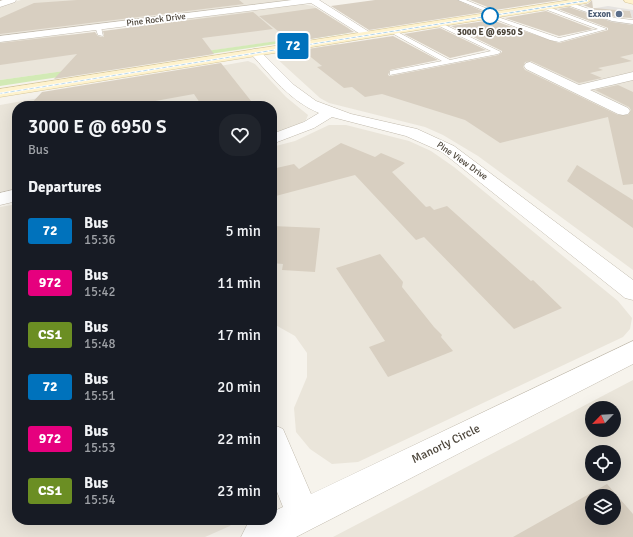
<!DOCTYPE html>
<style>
:root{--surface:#171b24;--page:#20242c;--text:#f1f3f6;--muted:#9ea1a6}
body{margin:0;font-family:Signika,sans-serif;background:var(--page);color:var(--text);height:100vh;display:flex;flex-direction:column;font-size:15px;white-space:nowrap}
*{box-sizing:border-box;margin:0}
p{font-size:13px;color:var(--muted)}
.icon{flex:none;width:22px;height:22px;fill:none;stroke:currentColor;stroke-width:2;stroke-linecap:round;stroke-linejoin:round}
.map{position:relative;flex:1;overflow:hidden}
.side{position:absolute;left:12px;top:101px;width:265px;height:424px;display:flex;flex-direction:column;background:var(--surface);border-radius:16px;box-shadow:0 4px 16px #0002}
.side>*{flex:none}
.badge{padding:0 8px;border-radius:3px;font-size:14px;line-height:26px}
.needle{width:26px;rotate:245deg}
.buttons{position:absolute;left:585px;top:401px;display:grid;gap:8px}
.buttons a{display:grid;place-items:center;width:36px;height:36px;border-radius:50%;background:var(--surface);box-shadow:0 4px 16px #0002;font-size:20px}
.map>.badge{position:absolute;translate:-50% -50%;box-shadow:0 0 0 2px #fff}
h2{padding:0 16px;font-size:15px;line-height:36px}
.round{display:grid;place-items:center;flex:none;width:42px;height:42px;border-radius:16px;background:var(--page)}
.overview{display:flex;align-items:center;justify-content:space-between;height:68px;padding:0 16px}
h1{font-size:19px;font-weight:600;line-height:30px}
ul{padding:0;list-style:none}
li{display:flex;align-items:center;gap:12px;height:52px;padding:0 16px}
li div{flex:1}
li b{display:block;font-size:15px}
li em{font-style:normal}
li .badge{min-width:44px;font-weight:700;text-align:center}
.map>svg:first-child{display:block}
.residential{fill:#eae5da;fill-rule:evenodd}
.green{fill:#d2eab5}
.parking{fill:#e5e3e0;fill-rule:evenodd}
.building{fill:#d8cfc1;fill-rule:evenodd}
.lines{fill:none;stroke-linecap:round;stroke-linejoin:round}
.service-casing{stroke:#c2bbae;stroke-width:1}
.minor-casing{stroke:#c2bbae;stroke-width:1}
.secondary-casing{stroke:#d6c79b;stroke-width:1}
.service{fill:#fff;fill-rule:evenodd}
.minor{fill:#fff;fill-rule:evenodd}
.secondary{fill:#fff3cd;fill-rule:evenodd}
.line{fill:#0072bc;stroke:#fff}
.service-dot{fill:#5c6f8a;stroke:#fff;stroke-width:1.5}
.stop-dot{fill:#fff;stroke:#0072bc;stroke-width:2}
.labels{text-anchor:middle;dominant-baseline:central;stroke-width:3.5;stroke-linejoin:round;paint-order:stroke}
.far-service-label{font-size:9px;font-weight:bold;fill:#4e5e75;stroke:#fff;text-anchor:end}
.far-street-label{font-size:9px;fill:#4b4439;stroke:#fff}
.far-stop-label{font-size:9px;font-weight:bold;fill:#4b4439;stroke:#fff}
.near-street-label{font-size:12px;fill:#4b4439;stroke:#fff}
</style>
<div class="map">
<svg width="633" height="537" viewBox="0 0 633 537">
<rect width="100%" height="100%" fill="#f6f3ec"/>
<g class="residential">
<path d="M21,0H296L0,37V6Z"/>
<path d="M302,4L313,6L349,28L350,31L0,80V42L60,35H70L82,41L126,33L128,28L135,25Z"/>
<path d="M633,37V270L478,156L443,135L425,127L329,103L320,98L275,57L288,52L338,44L394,85Z"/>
<path d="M248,61L255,64L286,97L308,115L306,120L289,130L272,133V106H17V188L0,192V105Z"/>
<path d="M329,125H346L409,141L431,151L454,167L618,301L632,318L630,329L623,337L358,462L332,464L310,449L296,432L294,408L307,377V353L295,336L272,323V147L295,141Z"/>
<path d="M17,204V520H234L230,526L205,537H0V207Z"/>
<path d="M633,380V537H333ZM592,408H614V430H592ZM592,452H614V474H592ZM592,496H614V518H592Z"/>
</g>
<path class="green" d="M348,31V33L0,86V80Z"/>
<path class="parking" d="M608,6L633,10V25L606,22L572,12ZM605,9L630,11L633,20L607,18Z"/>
<g class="building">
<path d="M77,0H239L244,4L0,34V18L34,3Z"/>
<path d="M375,0H457L484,12L369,30L331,6Z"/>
<path d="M470,0H560L495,10Z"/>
<path d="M592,0L593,8L630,11L632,18L615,17L583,5L588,4Z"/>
<path d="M569,7L612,22L633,25V54L620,57L632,61L598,68L603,70L590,73L602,78L579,83L531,61L525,62L523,67L525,70L618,115H628L631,110L629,107L595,90L618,85L633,92V184L623,185L608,117L500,143L465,120L382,94L365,97L352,87L344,88L317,67L322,66L302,50L393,36L438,60L390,70L388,75L390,76L498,55L502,52V51L451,26L492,20L559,43L608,30V28L558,9Z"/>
<path d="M316,8L354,32L292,42L259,16Z"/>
<path d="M546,11L593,29L559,36L505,18Z"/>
<path d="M253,12L273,29L202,38L214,54L54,79L77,54L0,65V43L95,32L98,36L103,37L104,36L103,31Z"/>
<path d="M440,28L486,50L450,58L404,34Z"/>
<path d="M221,63L255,106H202L194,94L128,106H29L42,92Z"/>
<path d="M341,143L375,157L381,153L405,163L392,172L426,207L430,206L434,210L447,206L531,281L533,280L562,308L514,329L424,237L416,240L355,175L272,197V169L294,164L299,169Z"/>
<path d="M577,165L633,200V228L567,181Z"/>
<path d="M272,226L320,228L315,272L282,270L283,264L272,263Z"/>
<path d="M380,254L403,282L402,287L434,327L442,335L441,337L453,351L388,377L369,347L385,341L336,268Z"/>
<path d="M607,484L633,514V537H513ZM592,496H614V518H592Z"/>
</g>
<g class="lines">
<g class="service-casing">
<g id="service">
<path d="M458,0H466L500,14L495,15Z"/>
<path d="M566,1L615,18L633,20V24L612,21L564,4L563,3Z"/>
<path d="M542,6H546L607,29L559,42L550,40L487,16L492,15L559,38L598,29L542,8Z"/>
<path d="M439,22L501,52L498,54L390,75V71L442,61L390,32V30L392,29L450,60L491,51L437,25L436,24Z"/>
<path d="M98,25L101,27L103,36L98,35L95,27Z"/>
</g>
</g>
<g class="minor-casing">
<g id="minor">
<path d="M3,0H16L15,2L0,7V1Z"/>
<path d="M292,0H319L374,35L373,37H365L311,3L0,42V36Z"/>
<path d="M255,49L259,50L294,85L316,101L351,114L417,129L454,146L633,280V300L625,298L442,152L406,136L332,117L314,128L272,144V134L304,122L319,113C290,101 272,77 251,54L249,52L251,50Z"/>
<path d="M530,62L579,85L633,72V80L590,90L628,108L630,111L628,114L623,115L618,114L526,69L524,66L526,63Z"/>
<path d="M17,189V201L0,205V193Z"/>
<path d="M633,341V364L296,537H241L247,525L256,520H272V512L283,507L272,479V424L283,429L311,494Z"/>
</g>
</g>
<g class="secondary-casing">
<g id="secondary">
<path d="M570,0H591L587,3L0,97V89Z"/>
<path d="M624,0H633V4L625,2Z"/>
</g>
</g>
<use href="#service" class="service"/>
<use href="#minor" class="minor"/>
<use href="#secondary" class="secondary"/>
</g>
<path class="line" d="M587,0L588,1L0,94V93Z"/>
<circle class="service-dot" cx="619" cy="14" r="4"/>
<circle class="stop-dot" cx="490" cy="16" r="8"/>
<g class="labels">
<g class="far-service-label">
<text x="611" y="14">Exxon</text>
</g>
<g class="far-street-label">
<text transform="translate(156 20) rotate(-7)">Pine Rock Drive</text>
<text transform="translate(462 161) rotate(35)">Pine View Drive</text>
</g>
<g class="far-stop-label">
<text x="490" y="32">3000 E @ 6950 S</text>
</g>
<g class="near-street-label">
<text transform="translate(446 444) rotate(-26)">Manorly Circle</text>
</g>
</g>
</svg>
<div class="buttons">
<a><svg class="needle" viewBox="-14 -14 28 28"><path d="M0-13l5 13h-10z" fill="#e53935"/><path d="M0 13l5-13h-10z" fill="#9ea1a6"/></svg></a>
<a><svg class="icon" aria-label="locate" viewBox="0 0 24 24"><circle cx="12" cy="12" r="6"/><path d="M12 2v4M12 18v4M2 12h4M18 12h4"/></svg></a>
<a><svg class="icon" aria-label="layers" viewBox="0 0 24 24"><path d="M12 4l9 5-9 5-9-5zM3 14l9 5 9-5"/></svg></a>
</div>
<b class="badge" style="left:293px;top:46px;background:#0072bc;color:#fff">72</b>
<section class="side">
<div class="overview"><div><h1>3000 E @ 6950 S</h1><p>Bus</p></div><a class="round"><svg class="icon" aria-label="heart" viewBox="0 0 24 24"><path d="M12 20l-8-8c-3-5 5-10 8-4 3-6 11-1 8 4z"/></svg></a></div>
<h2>Departures</h2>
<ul>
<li><span class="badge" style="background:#0072bc;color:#fff">72</span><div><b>Bus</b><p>15:36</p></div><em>5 min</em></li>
<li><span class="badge" style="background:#e6007e;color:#fff">972</span><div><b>Bus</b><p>15:42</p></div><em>11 min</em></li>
<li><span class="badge" style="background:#6b8e23;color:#fff">CS1</span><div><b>Bus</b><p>15:48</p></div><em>17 min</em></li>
<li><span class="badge" style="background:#0072bc;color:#fff">72</span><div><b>Bus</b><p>15:51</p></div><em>20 min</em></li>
<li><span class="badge" style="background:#e6007e;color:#fff">972</span><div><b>Bus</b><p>15:53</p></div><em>22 min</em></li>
<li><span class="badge" style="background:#6b8e23;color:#fff">CS1</span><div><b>Bus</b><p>15:54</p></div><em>23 min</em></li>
</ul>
</section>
</div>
